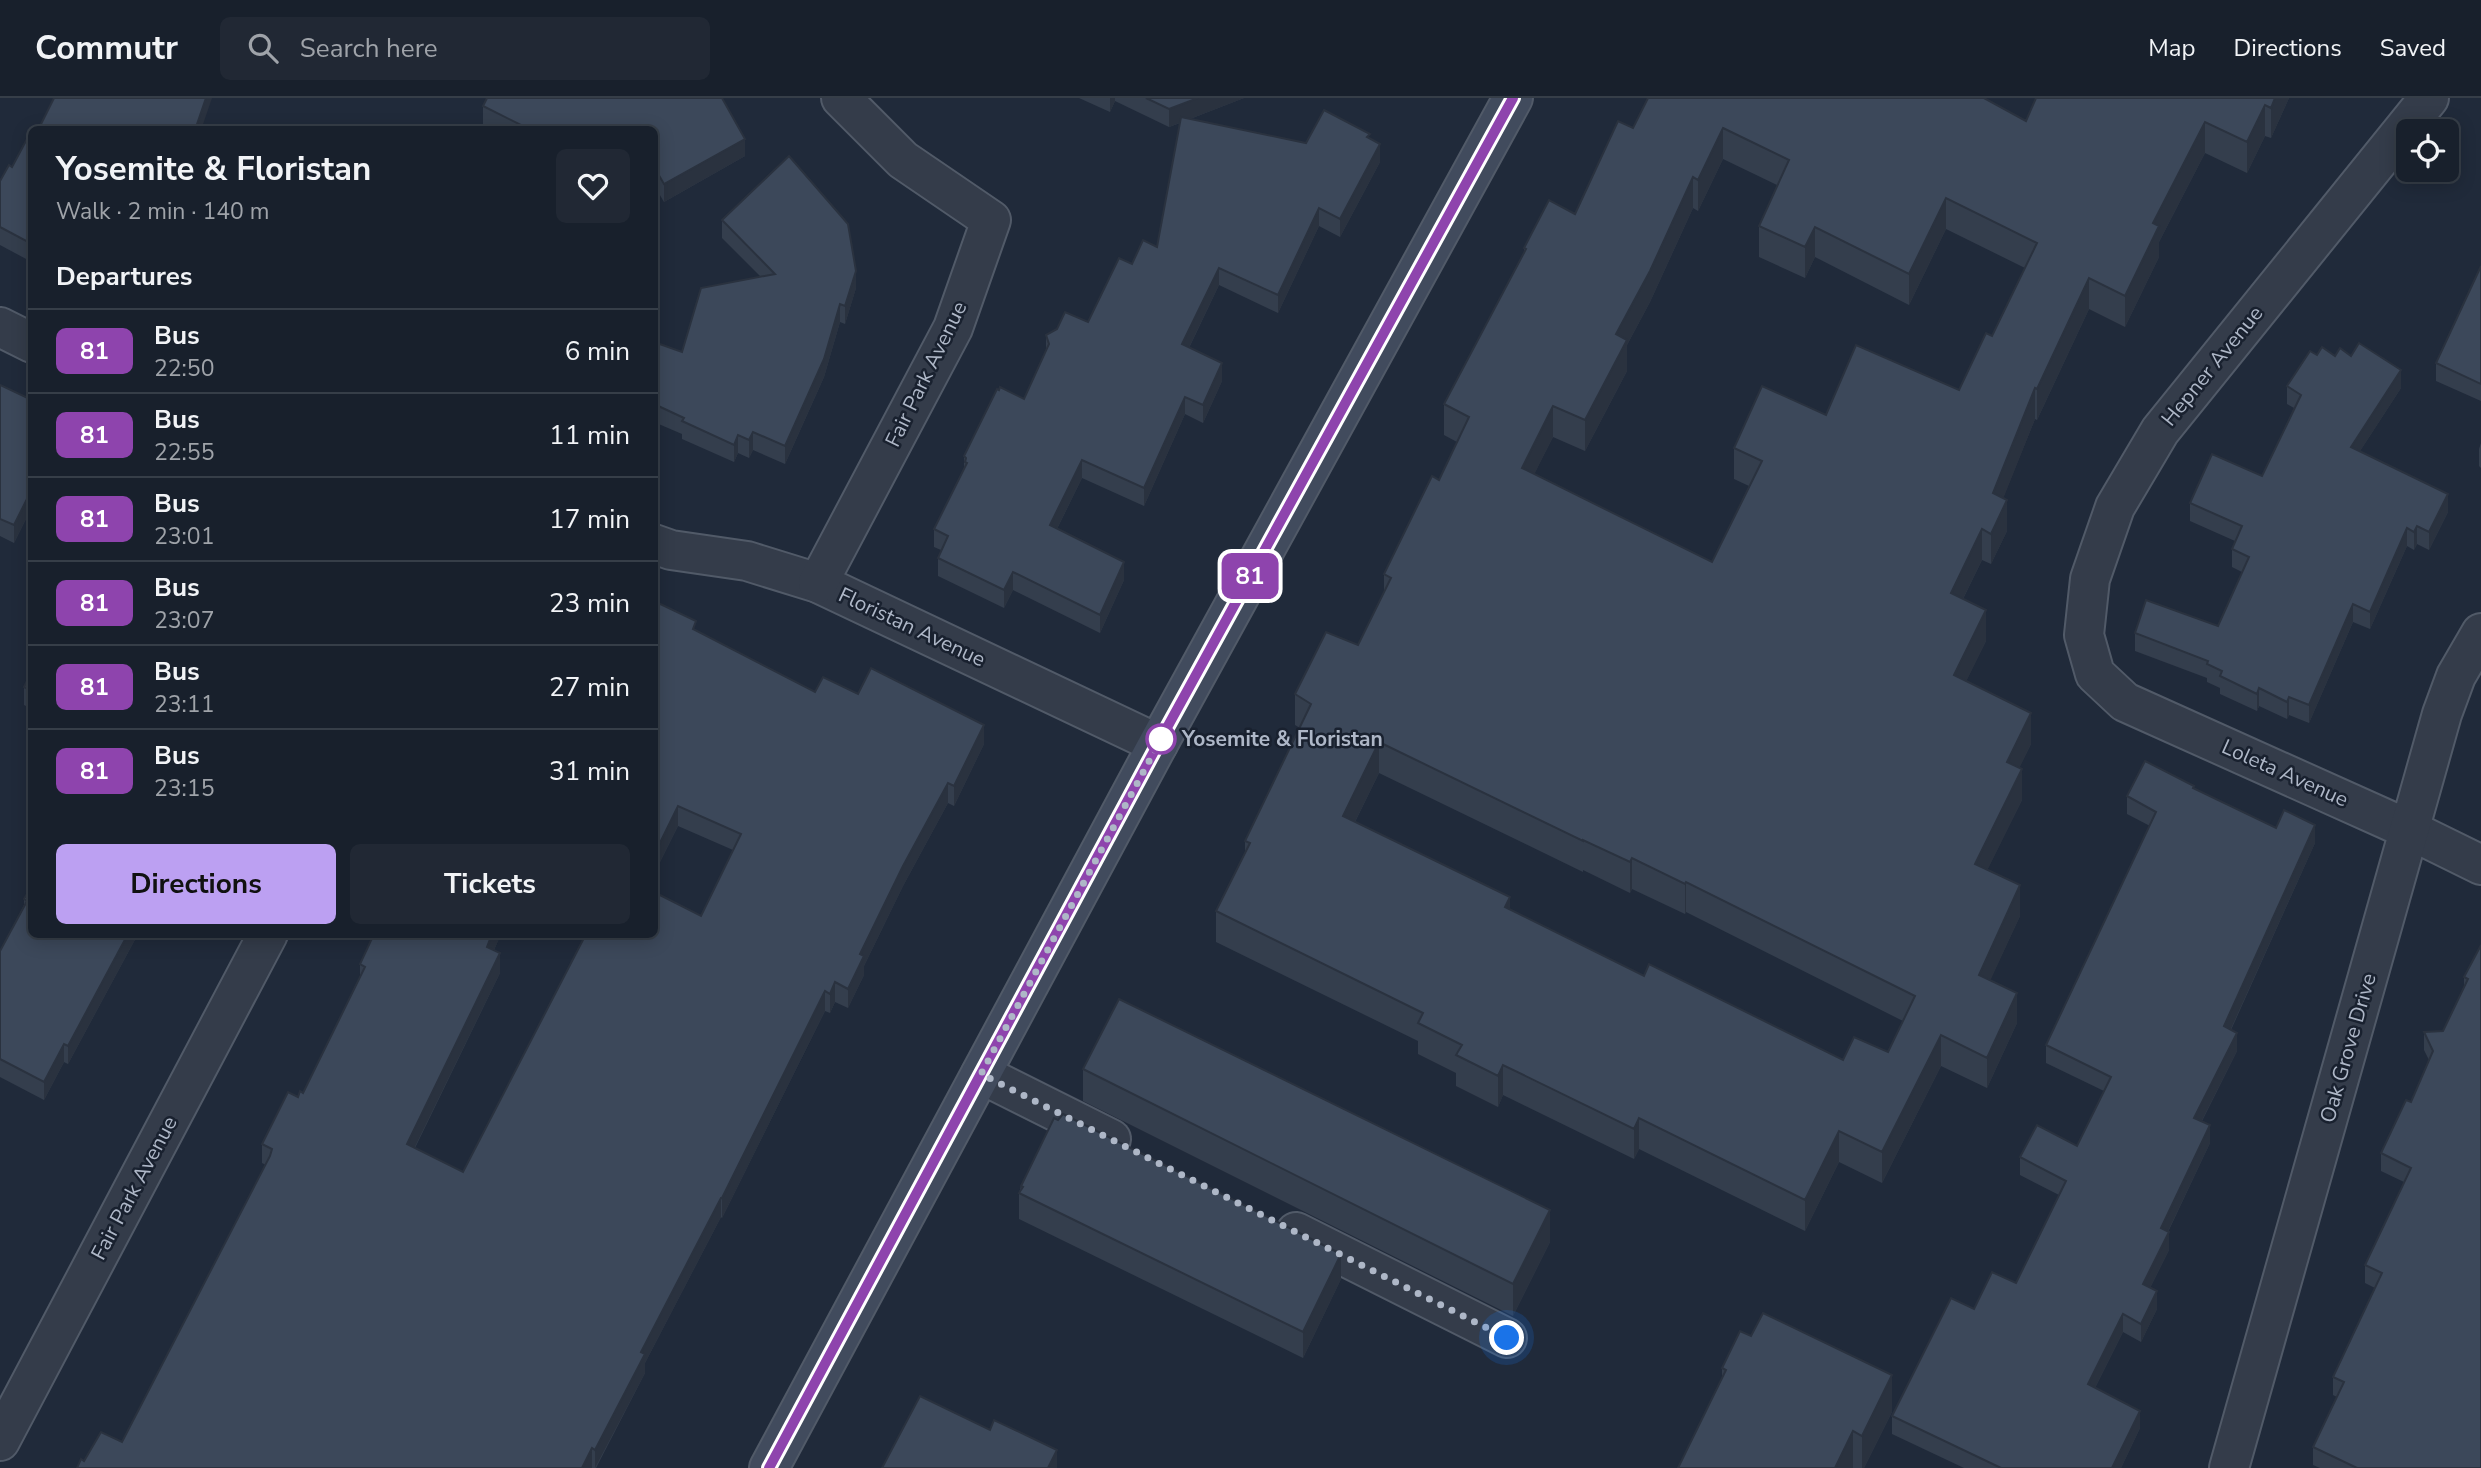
<!DOCTYPE html>
<meta charset="utf-8">
<style>
:root{--surface:#18202c;--page:#212834;--text:#f1f3f6;--muted:#9fa3a9;--line:#363e48;--accent:#bca0f2}
body{margin:0;font-family:"Nunito Sans",sans-serif;background:var(--page);color:var(--text);height:100vh;display:flex;flex-direction:column;font-size:26px;white-space:nowrap}
*{box-sizing:border-box;margin:0}
p{font-size:23px;color:var(--muted)}
.icon{flex:none;width:38px;height:38px;fill:none;stroke:currentColor;stroke-width:2;stroke-linecap:round;stroke-linejoin:round}
.map{position:relative;flex:1;overflow:hidden}
.side{position:absolute;left:28px;top:28px;width:630px;height:812px;display:flex;flex-direction:column;background:var(--surface);border-radius:10px;box-shadow:0 4px 18px #0003,0 0 0 2px var(--line)}
.side>*{flex:none}
.badge{padding:0 14px;border-radius:10px;font-size:24px;line-height:46px}
.fabs{position:absolute;left:2396px;top:21px;display:grid;gap:14px}
.fabs a{display:grid;place-items:center;width:63px;height:63px;border-radius:10px;background:var(--surface);box-shadow:0 4px 18px #0003,0 0 0 2px var(--line);font-size:35px}
.you{position:absolute;width:35px;height:35px;margin:-18px;border:5px solid #fff;border-radius:50%;background:#1a73e8;box-shadow:0 0 0 10px #1a73e833}
.map>.badge{position:absolute;translate:-50% -50%;box-shadow:0 0 0 4px #fff}
h2{padding:0 28px;font-size:26px;line-height:63px}
.round{display:grid;place-items:center;flex:none;width:74px;height:74px;border-radius:10px;background:var(--page)}
.headline{display:flex;align-items:center;justify-content:space-between;height:119px;padding:0 28px}
h1{font-size:33px;font-weight:700;line-height:52px}
.button{display:flex;gap:14px;margin-top:auto;padding:14px 28px}
.button a{flex:1;height:80px;border-radius:10px;background:var(--accent);color:#111;font-size:28px;font-weight:700;line-height:80px;text-align:center}
.button a+a{background:var(--page);color:var(--text)}
ul{padding:0;list-style:none}
li{display:flex;align-items:center;gap:21px;height:84px;padding:0 28px;border-top:2px solid var(--line)}
li div{flex:1}
li b{display:block;font-size:26px}
li em{font-style:normal}
li .badge{min-width:77px;font-weight:700;text-align:center}
header{display:flex;align-items:center;gap:42px;box-sizing:border-box;height:98px;padding:0 35px;background:var(--surface);border-bottom:2px solid var(--line)}
header strong{font-size:33px}
nav{display:flex;gap:38px;margin-inline-start:auto;font-size:24px}
.search{width:490px;height:63px;background:var(--page);display:flex;align-items:center;gap:18px;box-sizing:border-box;padding:0 24px;border-radius:10px;color:var(--muted);font-size:26px}
.map>svg:first-child{display:block}
.lines{fill:none;stroke-linecap:round;stroke-linejoin:round}
.street-casing{stroke:#515a68;stroke-width:42}
.secondary-casing{stroke:#515a68;stroke-width:42}
.street{stroke:#343c4a;stroke-width:38}
.secondary{stroke:#414b5d;stroke-width:38}
.wall{fill:#343e4d;fill-rule:evenodd}
.shaded-wall{fill:#2a323f}
.building{fill:#3c485a;stroke:#2a323f;stroke-width:2;fill-rule:evenodd}
.line-casing{stroke:#fff;stroke-width:16}
.line{stroke:#8e44ad;stroke-width:10}
.walk{stroke:#aeb7c7;stroke-width:7;stroke-dasharray:0 12.6}
.stop-dot{fill:#fff;stroke:#8e44ad;stroke-width:3.5}
.labels{text-anchor:middle;dominant-baseline:central;stroke-width:5;stroke-linejoin:round;paint-order:stroke}
.street-label{font-size:21px;fill:#aeb7c7;stroke:#19212f}
.stop-label{font-size:21px;font-weight:bold;fill:#aeb7c7;stroke:#19212f;text-anchor:start}
</style>
<header>
<strong>Commutr</strong>
<div class="search"><svg class="icon" aria-label="search" viewBox="0 0 24 24"><circle cx="10" cy="10" r="6"/><path d="M15 15l6 6"/></svg>Search here</div>
<nav><a>Map</a><a>Directions</a><a>Saved</a></nav>
</header>
<div class="map">
<svg width="2481" height="1370" viewBox="0 0 2481 1370">
<rect width="100%" height="100%" fill="#202a3a"/>
<g class="lines">
<g class="street-casing">
<g id="street">
<path d="M2429,0L2160,333L2115,409L2090,481L2084,537L2095,576L2125,604L2410,732L2481,767"/>
<path d="M0,229L32,245"/>
<path d="M654,446L671,452L747,463L818,485L1158,646"/>
<path d="M818,485L953,230L991,122L903,62L841,0"/>
<path d="M981,976L1111,1041"/>
<path d="M1296,1134L1507,1240"/>
<path d="M0,1343L268,836"/>
<path d="M2229,1370L2442,616L2456,578L2481,535"/>
</g>
</g>
<g class="secondary-casing">
<path id="secondary" d="M769,1370L1158,646L1513,0"/>
</g>
<use href="#street" class="street"/>
<use href="#secondary" class="secondary"/>
</g>
<g class="wall">
<path d="M487,0H722L745,41V58L664,104L654,87V32H495L483,26V8Z"/>
<path d="M1079,0H1244L1190,21L1306,45L1370,41L1380,64L1340,139L1319,128L1278,215L1219,187L1189,250L1222,283L1203,325L1185,316L1144,408L1082,380L1057,431L1124,482L1100,535L1013,492L1004,510L938,478V460L941,452L934,449V431L964,370V358L1024,301L1046,255V237L1088,224L1132,166L1157,149L1180,25L1169,29L1115,3L1110,14Z"/>
<path d="M2289,0L2271,40L2265,38L2247,75L2205,55L2159,144V159L2125,229L2089,211L2037,322L2035,321L2003,400L2007,433L1991,466L1982,462L1963,501L1986,543L1966,583L2031,646L2019,670L2022,702L1987,772L2020,818L1990,882L2017,925L1987,990L1941,968L1882,1085L1839,1064L1805,1133L1639,1051L1634,1061L1503,997L1498,1009L1456,988V975L1418,956V943L1216,844V813L1245,755V743L1300,630L1295,627V596L1358,547L1384,494V476L1439,382L1457,344L1444,337V306L1524,155V150L1575,116L1633,30L2026,23ZM1723,61L1777,87L1759,128V159L1805,180L1815,159L1909,207L1946,131L2025,170L1992,238L1959,292L1826,317L1734,350V381L1749,388L1712,464L1534,376L1553,339L1585,353L1627,273V247L1650,204L1693,110L1698,113ZM1379,675L1583,774V772L1630,795L1632,791L1685,816L1686,814L1903,923L1888,954L1843,962L1644,878L1510,812L1355,724Z"/>
<path d="M32,43V155L28,162L0,147V83Z"/>
<path d="M722,122L856,190L845,226L840,224L824,279L785,366L753,352L749,360L738,355L734,364L682,341V336L654,324V244L682,254L760,178L722,140Z"/>
<path d="M2481,168V303L2436,283V265Z"/>
<path d="M2317,257L2335,258L2401,290L2360,353L2448,414L2429,452L2417,446L2414,452L2407,448L2370,531L2353,524L2309,625L2289,617L2287,621L2259,608L2257,613L2220,596V590L2207,584V580L2135,553V535L2218,528L2242,474L2232,469V451L2235,443L2190,423V405L2262,378L2294,310L2287,306V288Z"/>
<path d="M0,287L32,302V409L14,445L0,438Z"/>
<path d="M2481,345V370L2479,368V351Z"/>
<path d="M654,503L696,533L815,594L858,596L984,646L954,708L948,705L903,788L864,868V877L848,910L835,904L830,915L825,913L722,1120L721,1119L645,1265V1275L596,1370H77L84,1363L122,1344L266,1067L262,1065V1046L298,999L303,995L360,878V866L374,836H501L494,852L500,875L415,1050L463,1074L701,818L733,752L678,728L654,776Z"/>
<path d="M32,573V611L24,607V589Z"/>
<path d="M2194,690L2276,730L2315,745L2231,932L2237,953L2202,1023L2210,1045L2168,1134L2169,1152L2150,1190L2157,1211L2141,1244L2123,1234L2095,1290L2140,1330L2121,1370H1964L1892,1336V1318L1974,1211L2016,1185L2059,1097L2020,1077V1059L2077,1048L2104,993L2046,965V947L2150,728L2127,716V698Z"/>
<path d="M24,801L138,836L68,966L64,964L44,1002L0,979V853L24,807Z"/>
<path d="M2481,847V1370H2320L2313,1367V1349L2337,1299L2333,1297V1279L2375,1190L2365,1185V1167L2404,1084L2381,1073V1055L2411,1004L2429,962L2424,952V934L2443,933L2464,889V879Z"/>
<path d="M1083,971L1550,1144L1513,1218L1083,1003Z"/>
<path d="M1021,1088L1341,1181L1303,1260L1019,1121V1095Z"/>
<path d="M1722,1270L1892,1314L1864,1370H1678L1722,1281Z"/>
</g>
<g class="shaded-wall">
<path d="M206,0H212L201,32H195Z"/>
<path d="M1110,0H1115V3L1110,14Z"/>
<path d="M1198,0H1244L1169,29V11Z"/>
<path d="M2275,0H2289L2271,40V10Z"/>
<path d="M2265,7V38L2247,75V44Z"/>
<path d="M2205,24V55L2159,144V159L2125,229V198L2153,125Z"/>
<path d="M1723,30V61L1698,113V82Z"/>
<path d="M745,41V58L664,104V86Z"/>
<path d="M1380,46V64L1340,139V121Z"/>
<path d="M1693,79V110L1650,204L1627,247V273L1585,353V322L1616,236Z"/>
<path d="M1946,100V131L1909,207V176Z"/>
<path d="M1319,110V128L1278,215V197Z"/>
<path d="M1815,129V159L1805,180V149Z"/>
<path d="M32,137V155L28,162V144Z"/>
<path d="M1219,170V187L1182,264V246Z"/>
<path d="M856,173V190L845,226V208Z"/>
<path d="M2089,180V211L2037,322V291Z"/>
<path d="M840,206V224L824,279L785,366V348Z"/>
<path d="M1222,265V283L1203,325V307Z"/>
<path d="M2401,272V290L2351,367V349Z"/>
<path d="M2035,290V321L1993,426V395Z"/>
<path d="M1185,299V316L1144,408V390Z"/>
<path d="M1553,308V339L1522,401V370Z"/>
<path d="M753,334V352L749,360V342Z"/>
<path d="M738,337V355L734,364V347Z"/>
<path d="M1082,362V380L1050,445V427Z"/>
<path d="M32,391V409L14,445V427Z"/>
<path d="M2448,396V414L2429,452V434Z"/>
<path d="M2007,402V433L1991,466V436Z"/>
<path d="M2417,428V446L2414,452V434Z"/>
<path d="M2407,430V448L2370,531V514Z"/>
<path d="M1982,431V462L1951,525V495Z"/>
<path d="M1124,464V482L1100,535V517Z"/>
<path d="M1013,474V492L1004,510V492Z"/>
<path d="M2353,506V524L2309,625V607Z"/>
<path d="M1986,512V543L1954,608V577Z"/>
<path d="M2259,590V608L2257,613V596Z"/>
<path d="M2289,599V617L2287,621V604Z"/>
<path d="M2031,615V646L2007,695V664Z"/>
<path d="M984,627V646L954,708V688Z"/>
<path d="M1379,644V675L1343,748V718Z"/>
<path d="M2022,671V702L1975,797V766Z"/>
<path d="M948,685V705L903,788L864,868V877L848,910V891L860,856L903,768Z"/>
<path d="M678,708V728L654,776V757Z"/>
<path d="M2315,727V745L2224,946V928Z"/>
<path d="M1632,760V791L1630,795V764Z"/>
<path d="M1686,784V814L1685,816V786Z"/>
<path d="M2020,787V818L1979,907V877Z"/>
<path d="M1510,799V830L1505,809Z"/>
<path d="M128,836H138L68,966V948Z"/>
<path d="M492,836H501L487,868V849Z"/>
<path d="M500,855V875L407,1065V1046Z"/>
<path d="M835,884V904L830,915V896Z"/>
<path d="M825,893V913L722,1120V1100Z"/>
<path d="M2017,895V925L1987,990V960Z"/>
<path d="M2237,935V953L2194,1038V1020Z"/>
<path d="M1941,937V968L1882,1085V1054Z"/>
<path d="M64,946V964L44,1002V984Z"/>
<path d="M1503,967V997L1498,1009V978Z"/>
<path d="M1639,1020V1051L1634,1061V1031Z"/>
<path d="M2210,1027V1045L2161,1148V1130Z"/>
<path d="M1839,1033V1064L1805,1133V1102Z"/>
<path d="M721,1100V1119L645,1265V1275L595,1370V1352L641,1254Z"/>
<path d="M1550,1112V1144L1513,1218V1186Z"/>
<path d="M2169,1134V1152L2143,1204V1186Z"/>
<path d="M1341,1156V1181L1303,1260V1234Z"/>
<path d="M2157,1193V1211L2141,1244V1226Z"/>
<path d="M2123,1216V1234L2088,1304V1286Z"/>
<path d="M1892,1277V1314L1864,1370H1862V1338Z"/>
<path d="M2140,1313V1330L2121,1370H2112Z"/>
<path d="M1853,1333V1370H1835Z"/>
<path d="M592,1350V1370H582Z"/>
<path d="M1057,1352V1370H1048Z"/>
</g>
<g class="building">
<path d="M54,0H206L195,32H38Z"/>
<path d="M487,0H722L745,41L664,86L654,69V32H531L483,8Z"/>
<path d="M1146,0H1198L1169,11Z"/>
<path d="M1648,0H1984L2026,23L2036,0H2275L2271,10L2265,7L2247,44L2205,24L2153,125L2159,128L2125,198L2089,180L2037,291L2035,290L1993,395L2007,402L1991,436L1982,431L1951,495L1986,512L1954,577L2031,615L2007,664L2022,671L1975,766L2020,787L1979,877L2017,895L1987,960L1941,937L1882,1054L1839,1033L1805,1102L1639,1020L1634,1031L1503,967L1498,978L1456,957L1462,947L1418,925L1423,915L1216,813L1250,745L1245,743L1311,606L1295,596L1326,534L1358,547L1391,480L1384,476L1432,378L1439,382L1469,319L1444,306L1526,151L1524,150L1549,102L1575,116L1618,23L1633,30ZM1723,30L1789,62L1759,128L1805,149L1815,129L1909,176L1946,100L2037,145L1992,238L1986,235L1959,292L1856,247L1826,317L1762,288L1734,350L1762,363L1712,464L1522,370L1553,308L1585,322L1627,242L1616,236L1650,173L1693,79L1698,82ZM1379,644L1583,743V742L1630,764L1632,760L1685,786L1686,784L1915,898L1888,954L1854,939L1843,962L1649,866L1644,878L1505,809L1510,799L1343,718Z"/>
<path d="M1324,12L1370,36L1367,39L1380,46L1340,121L1319,110L1278,197L1219,170L1182,246L1222,265L1203,307L1185,299L1144,390L1082,362L1050,427L1124,464L1100,517L1013,474L1004,492L938,460L948,438L934,431L967,365L965,364L966,360L964,358L997,291L999,292L1000,289L1024,301L1049,246L1046,237L1057,231L1065,214L1088,224L1119,160L1132,166L1143,142L1157,149L1181,19L1306,45Z"/>
<path d="M27,41L32,43V137L28,144L0,129V83L9,67L12,69Z"/>
<path d="M789,58L848,126L856,173L845,208L840,206L824,261L785,348L753,334L749,342L738,337L734,347L682,323L684,320L654,306V244L682,254L701,190L775,176L722,122Z"/>
<path d="M2481,168V286L2436,265Z"/>
<path d="M2359,245L2401,272L2351,349L2448,396L2429,434L2417,428L2414,434L2407,430L2370,514L2353,506L2309,607L2289,599L2287,604L2259,590L2257,596L2220,578L2222,573L2207,566L2208,563L2135,535L2146,502L2218,528L2249,459L2232,451L2242,428L2190,405L2212,356L2262,378L2301,297L2287,288L2310,253L2317,257L2322,249L2335,258L2340,250L2351,258Z"/>
<path d="M0,287L32,302V391L14,427L0,421Z"/>
<path d="M654,503L696,523L693,531L815,594L823,579L858,596L871,570L984,627L954,688L948,685L903,768L860,856L864,858L848,891L835,884L830,896L825,893L722,1100H721L641,1254L645,1256L595,1352L592,1350L582,1370H77L81,1361L84,1363L101,1334L122,1344L270,1058L272,1051L262,1046L288,994L298,999L300,993L303,995L365,869L360,866L374,836H492L487,849L500,855L407,1046L463,1074L586,836H654V794L701,818L741,736L678,708L654,757Z"/>
<path d="M32,573V593L24,589Z"/>
<path d="M2145,663L2194,688L2193,690L2276,730L2284,712L2315,727L2224,928L2237,935L2194,1020L2210,1027L2161,1130L2169,1134L2143,1186L2157,1193L2141,1226L2123,1216L2088,1286L2140,1313L2112,1370H2001L1892,1318L1951,1200L1974,1211L1992,1174L2016,1185L2066,1083L2020,1059L2037,1027L2077,1048L2111,979L2046,947L2156,714L2127,698Z"/>
<path d="M32,788V836H128L68,948L64,946L44,984L0,961V853L27,803L24,801Z"/>
<path d="M2481,847V1370H2357L2313,1349L2344,1284L2333,1279L2382,1175L2365,1167L2411,1070L2381,1055L2406,1002L2411,1004L2433,953L2424,934L2443,933L2468,881L2464,879Z"/>
<path d="M1119,901L1550,1112L1513,1186L1083,971Z"/>
<path d="M1063,1016L1341,1156L1303,1234L1019,1095L1023,1089L1021,1088L1054,1020L1058,1022Z"/>
<path d="M1763,1215L1892,1277L1862,1338L1853,1333L1835,1370H1678L1726,1272L1722,1270L1740,1233L1751,1238Z"/>
<path d="M920,1298L990,1332L994,1322L1057,1352L1048,1370H882Z"/>
</g>
<g class="lines">
<g class="line-casing">
<path id="line" d="M769,1370L1158,646L1513,0"/>
</g>
<use href="#line" class="line"/>
<path class="walk" d="M1161,641L981,976L1507,1240"/>
</g>
<circle class="stop-dot" cx="1161" cy="641" r="14"/>
<g class="labels">
<g class="street-label">
<text transform="translate(2212 268) rotate(-51)">Hepner Avenue</text>
<text transform="translate(926 276) rotate(-64)">Fair Park Avenue</text>
<text transform="translate(912 529) rotate(25)">Floristan Avenue</text>
<text transform="translate(2285 675) rotate(24)">Loleta Avenue</text>
<text transform="translate(2348 950) rotate(-74)">Oak Grove Drive</text>
<text transform="translate(134 1090) rotate(-62)">Fair Park Avenue</text>
</g>
<g class="stop-label">
<text x="1182" y="641">Yosemite &amp; Floristan</text>
</g>
</g>
</svg>
<div class="fabs">
<a><svg class="icon" aria-label="locate" viewBox="0 0 24 24"><circle cx="12" cy="12" r="6"/><path d="M12 2v4M12 18v4M2 12h4M18 12h4"/></svg></a>
</div>
<div class="you" style="left:1507px;top:1240px"></div>
<b class="badge" style="left:1250px;top:478px;background:#8e44ad;color:#fff">81</b>
<section class="side">
<div class="headline"><div><h1>Yosemite &amp; Floristan</h1><p>Walk · 2 min · 140 m</p></div><a class="round"><svg class="icon" aria-label="heart" viewBox="0 0 24 24"><path d="M12 20l-8-8c-3-5 5-10 8-4 3-6 11-1 8 4z"/></svg></a></div>
<h2>Departures</h2>
<ul>
<li><span class="badge" style="background:#8e44ad;color:#fff">81</span><div><b>Bus</b><p>22:50</p></div><em>6 min</em></li>
<li><span class="badge" style="background:#8e44ad;color:#fff">81</span><div><b>Bus</b><p>22:55</p></div><em>11 min</em></li>
<li><span class="badge" style="background:#8e44ad;color:#fff">81</span><div><b>Bus</b><p>23:01</p></div><em>17 min</em></li>
<li><span class="badge" style="background:#8e44ad;color:#fff">81</span><div><b>Bus</b><p>23:07</p></div><em>23 min</em></li>
<li><span class="badge" style="background:#8e44ad;color:#fff">81</span><div><b>Bus</b><p>23:11</p></div><em>27 min</em></li>
<li><span class="badge" style="background:#8e44ad;color:#fff">81</span><div><b>Bus</b><p>23:15</p></div><em>31 min</em></li>
</ul>
<div class="button"><a>Directions</a><a>Tickets</a></div>
</section>
</div>
